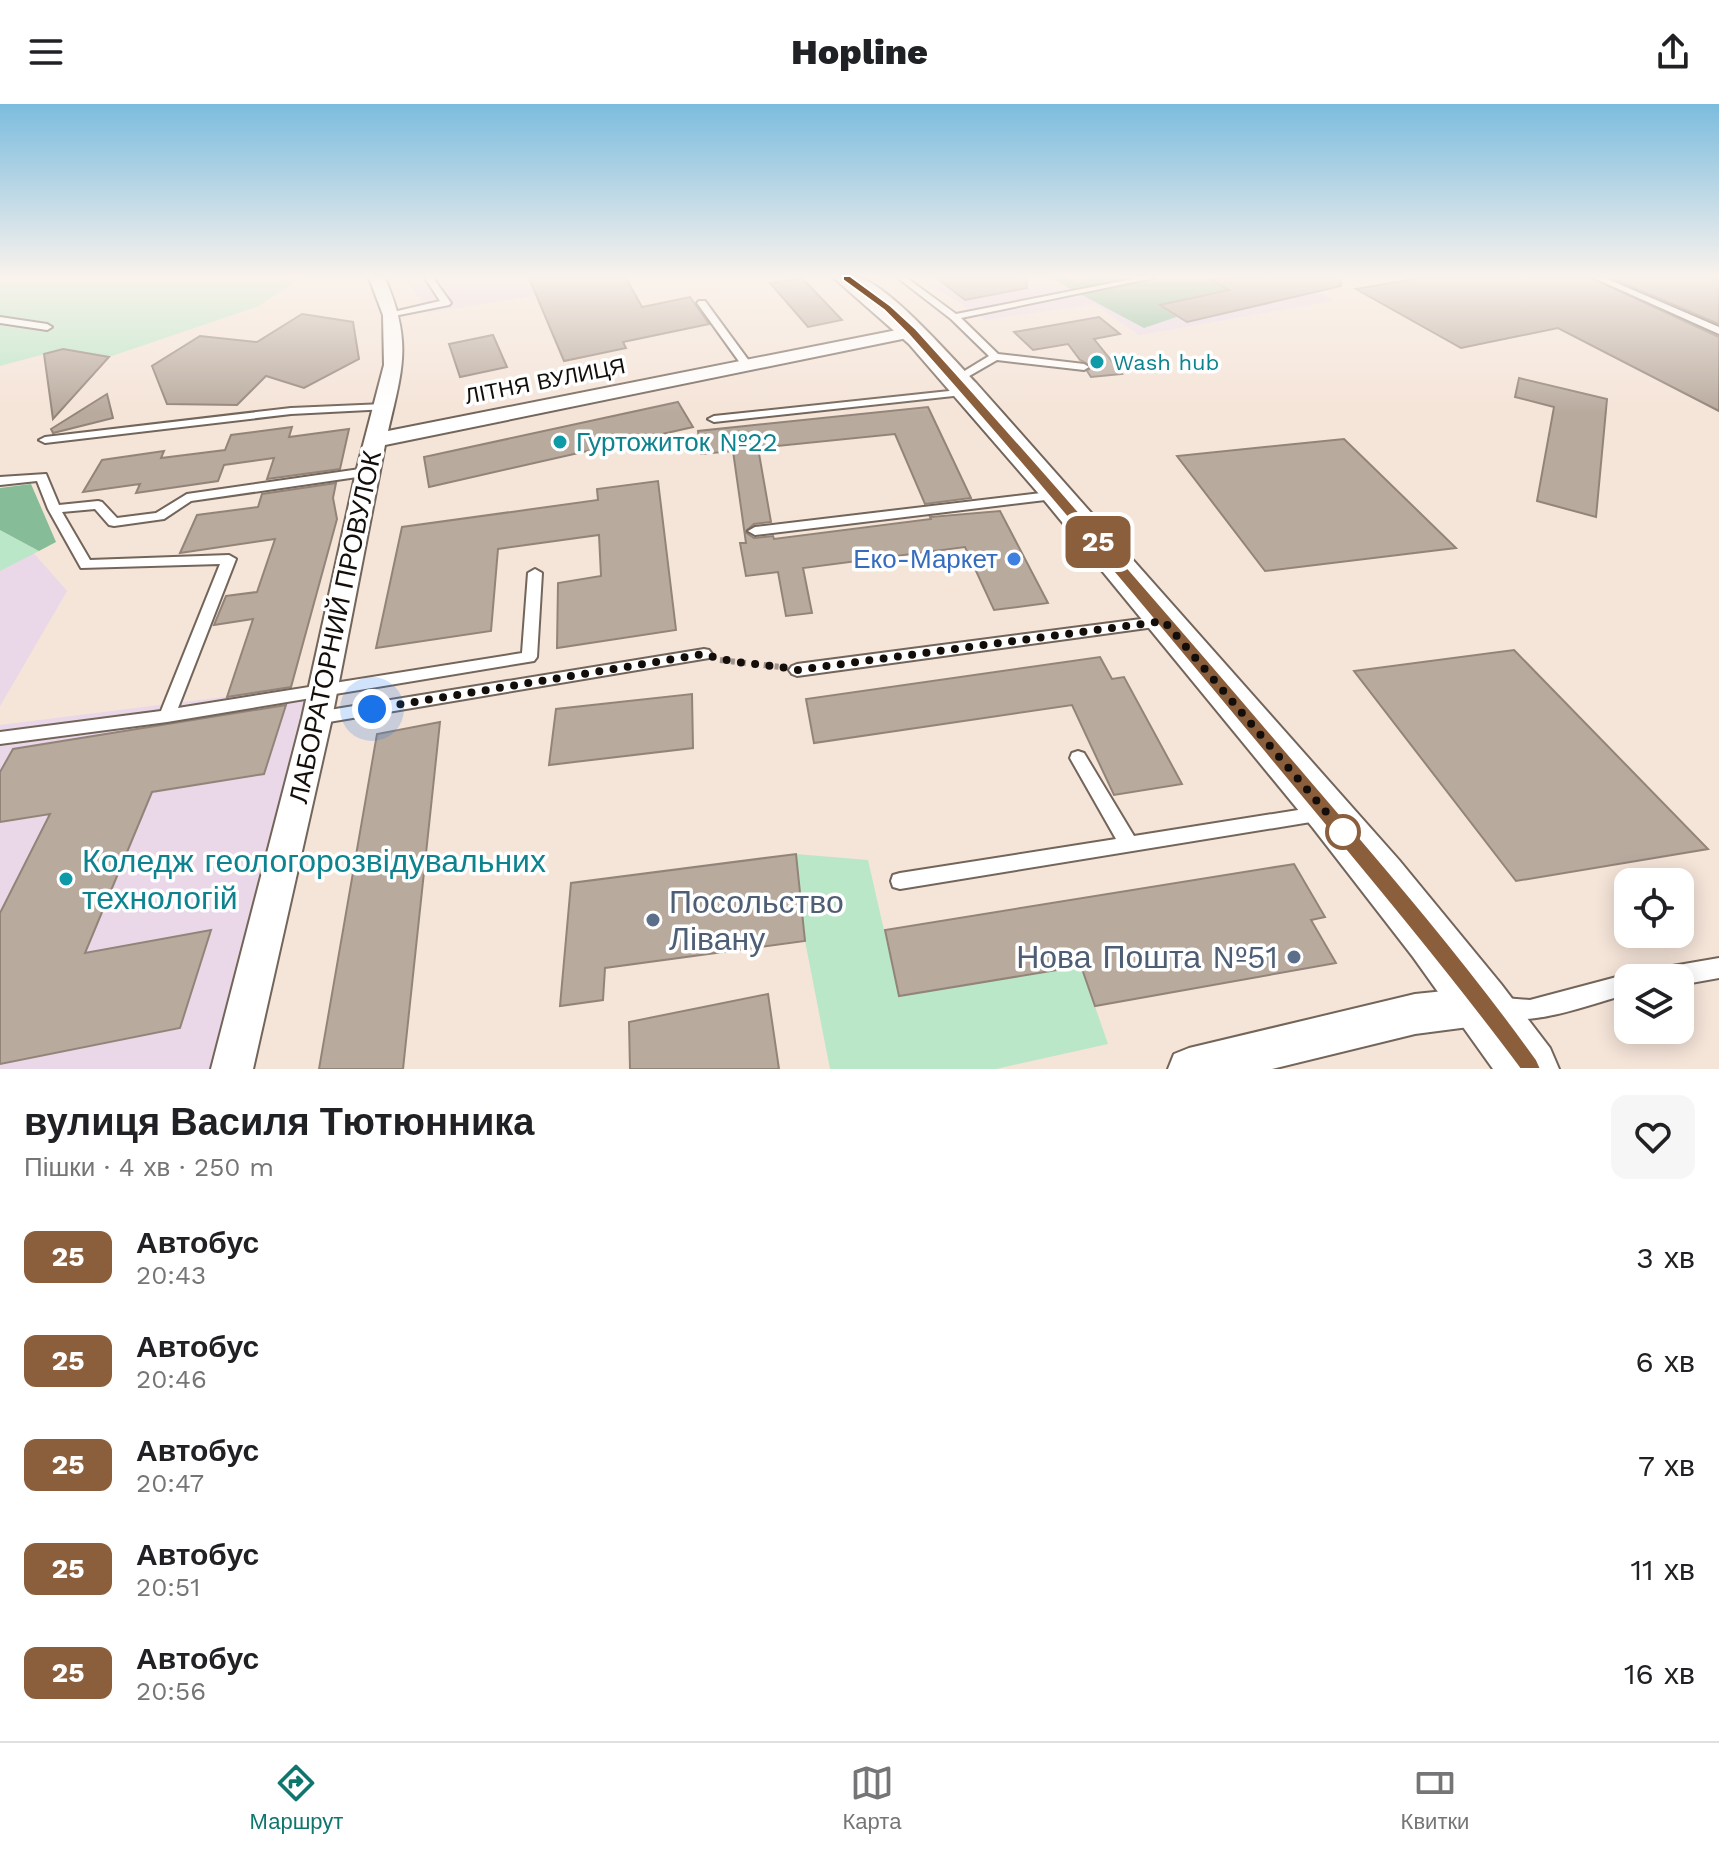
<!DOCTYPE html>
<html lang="uk">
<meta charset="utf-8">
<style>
:root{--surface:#fff;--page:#f6f6f6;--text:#202124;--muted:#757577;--line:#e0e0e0;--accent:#0f766e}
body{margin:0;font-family:"Work Sans",sans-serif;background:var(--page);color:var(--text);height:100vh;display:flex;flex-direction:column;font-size:30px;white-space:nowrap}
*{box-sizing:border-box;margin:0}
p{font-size:26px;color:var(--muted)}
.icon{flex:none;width:44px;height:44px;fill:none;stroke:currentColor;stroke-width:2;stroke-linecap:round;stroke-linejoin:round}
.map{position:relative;height:965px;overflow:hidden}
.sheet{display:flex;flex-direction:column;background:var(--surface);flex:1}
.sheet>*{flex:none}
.badge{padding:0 16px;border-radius:12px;font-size:28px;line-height:52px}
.tools{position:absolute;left:1614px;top:764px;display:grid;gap:16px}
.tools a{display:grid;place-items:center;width:80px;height:80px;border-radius:16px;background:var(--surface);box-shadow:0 4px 20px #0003;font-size:40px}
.you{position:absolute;width:40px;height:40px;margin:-20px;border:6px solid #fff;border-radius:50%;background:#1a73e8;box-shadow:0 0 0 12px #1a73e833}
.map>.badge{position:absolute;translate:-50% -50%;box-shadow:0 0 0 4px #fff}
.round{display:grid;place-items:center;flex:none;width:84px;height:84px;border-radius:16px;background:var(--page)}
.summary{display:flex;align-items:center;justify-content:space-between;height:136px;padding:0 24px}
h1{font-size:38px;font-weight:800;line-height:60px}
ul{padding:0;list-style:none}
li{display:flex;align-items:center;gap:24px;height:104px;padding:0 24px}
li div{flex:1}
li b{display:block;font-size:30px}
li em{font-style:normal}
li .badge{min-width:88px;font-weight:700;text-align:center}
header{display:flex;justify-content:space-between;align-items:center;height:104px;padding:0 24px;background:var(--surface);font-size:36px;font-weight:800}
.menu{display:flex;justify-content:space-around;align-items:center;height:112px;border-top:2px solid var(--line);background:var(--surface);font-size:22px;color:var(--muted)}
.menu a{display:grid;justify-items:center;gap:4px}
.menu .current{color:var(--accent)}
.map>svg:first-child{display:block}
.education{fill:#ead7e8}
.medical{fill:#ebd7e6}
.green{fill:#bbe7c9}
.forest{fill:#86bc98}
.building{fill:#b9aa9e;stroke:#938479;stroke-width:2}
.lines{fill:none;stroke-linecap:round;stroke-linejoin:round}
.lane-casing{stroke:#73655a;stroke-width:4}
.street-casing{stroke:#73655a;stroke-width:4}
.secondary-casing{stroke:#73655a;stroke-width:4}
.path{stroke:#a2958c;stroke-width:6;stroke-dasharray:4 7;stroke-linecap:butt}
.lane{fill:#fff;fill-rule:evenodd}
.street{fill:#fff;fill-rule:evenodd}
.secondary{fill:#fff;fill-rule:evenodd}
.line{fill:#8b5e3c;stroke:#fff;stroke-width:2}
.walk{stroke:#130e0a;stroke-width:8;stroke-dasharray:0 14.4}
.culture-dot{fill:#0f9aa8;stroke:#fff;stroke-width:3}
.shop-dot{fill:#3f7fe0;stroke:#fff;stroke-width:3}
.stop-dot{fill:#fff;stroke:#8b5e3c;stroke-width:4}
.service-dot{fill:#5c6f8a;stroke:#fff;stroke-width:3}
.labels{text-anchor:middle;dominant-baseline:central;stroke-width:7;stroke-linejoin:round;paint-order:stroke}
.far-culture-label{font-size:22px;fill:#0d838f;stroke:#fff;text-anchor:start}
.far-street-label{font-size:22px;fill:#130e0a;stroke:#fff}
.culture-label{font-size:26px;fill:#0d838f;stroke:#fff;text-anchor:start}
.shop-label{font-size:26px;fill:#366cbe;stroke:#fff;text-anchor:end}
.street-label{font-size:26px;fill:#130e0a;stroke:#fff}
.near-culture-label{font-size:32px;fill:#0d838f;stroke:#fff;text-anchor:start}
.near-service-label{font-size:32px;fill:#4e5e75;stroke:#fff;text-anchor:start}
</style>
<header><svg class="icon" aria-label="menu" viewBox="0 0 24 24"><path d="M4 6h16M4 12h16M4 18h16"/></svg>Hopline<svg class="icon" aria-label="share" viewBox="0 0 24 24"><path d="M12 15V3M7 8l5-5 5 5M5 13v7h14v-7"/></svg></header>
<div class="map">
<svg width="1719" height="965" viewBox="0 0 1719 965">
<rect width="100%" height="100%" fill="#f5e4d8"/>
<g class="education">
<path d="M920,174H1296L1334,197L1139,231L1094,200L986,216Z"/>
<path d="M0,411L67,487L0,602Z"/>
<path d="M312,582L210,965H0V621Z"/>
</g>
<path class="medical" d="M405,174H640L429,209Z"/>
<g class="green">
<path d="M0,174H301L259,202L109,253L63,245L0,262Z"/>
<path d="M0,426L39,447L0,467Z"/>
<path d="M796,750L868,756L899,892L1081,862L1108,940L996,965H830L805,837Z"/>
</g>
<g class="forest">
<path d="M1050,174H1291L1144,224Z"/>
<path d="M31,380L56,438L39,447L0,426V384Z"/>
</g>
<g class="building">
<path d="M529,174H626L642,203L690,193L709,220L623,238L626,244L564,257Z"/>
<path d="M802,174L842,216L808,223L770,179Z"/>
<path d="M937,174H1026L1027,184L965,196Z"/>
<path d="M1207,174H1340L1341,182L1187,218L1160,201L1229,186Z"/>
<path d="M1420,174H1591L1719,233V307L1558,224L1461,244L1356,185Z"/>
<path d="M1612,174H1719V220Z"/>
<path d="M302,210L353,218L359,255L304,284L266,272L237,301L167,300L152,262L200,232L257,238Z"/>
<path d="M1099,213L1120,230L1094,235L1122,270L1091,273L1087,267L1092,262L1080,256L1068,240L1033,246L1014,228Z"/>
<path d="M493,231L507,263L460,273L449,240Z"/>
<path d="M63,245L109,253L53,315L44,250Z"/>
<path d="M1519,274L1607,295L1596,413L1537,397L1554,303L1515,293Z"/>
<path d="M107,290L113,314L53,329L51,325Z"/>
<path d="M678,298L693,323L429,383L424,353Z"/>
<path d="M928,303L971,394L925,400L895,330L758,344L771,418L754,420L745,428L754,434L773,432L774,435L931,415L930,413L1000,407L1048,499L994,506L965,443L803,464L812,509L786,512L778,468L746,472L740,439H746L733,347L701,350L698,327Z"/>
<path d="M292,323L289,333L349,325L340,365L267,375L274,354L224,361L218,377L136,389L140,380L83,388L102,356L164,347L161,354L225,346L231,331Z"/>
<path d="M1344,335L1456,444L1265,467L1177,352Z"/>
<path d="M658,377L676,526L557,544L558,479L601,472L599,431L498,445L491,527L376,544L402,423L598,396L597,385Z"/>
<path d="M336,379L333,394L337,415L291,583L227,593L253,515L214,521L226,492L257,488L275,435L180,449L197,411L258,403L262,390Z"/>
<path d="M1514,546L1708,745L1516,777L1354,567Z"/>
<path d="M1100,553L1112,575L1124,573L1182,680L1114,691L1072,601L814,639L806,595Z"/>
<path d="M692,590L693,644L549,661L556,605Z"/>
<path d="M286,601L264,670L152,688L85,849L211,826L180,924L0,960V809L50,710L0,718V668L13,645Z"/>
<path d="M440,618L403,965H319L377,630Z"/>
<path d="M796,750L805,837L605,864L603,896L560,902L571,779Z"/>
<path d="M1294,760L1325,813L1311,816L1336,859L1095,902L1081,862L899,892L885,826Z"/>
<path d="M768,890L779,965H630L629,918Z"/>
</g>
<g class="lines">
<g class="lane-casing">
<g id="lane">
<path d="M425,174H433L451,199L449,201L389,213V209L440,197Z"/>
<path d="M898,174H907L956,210L1137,174H1153L961,214L998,250L1084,260L1089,263L1084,266L997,256L957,279L953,278V274L989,252L951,215Z"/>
<path d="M1594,174H1605L1719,223V230Z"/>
<path d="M699,197H705L752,261L751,263H743L697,199Z"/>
<path d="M0,213L47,220L52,223L47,226L0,219Z"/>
<path d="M968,285L972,286V290L714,318L708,315L714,312Z"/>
<path d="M384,300L388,301V305L291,310L45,339L39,336L45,333L291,304Z"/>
<path d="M367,364L371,365L373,368L371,371L191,397L164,415L114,422L109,421L95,405L62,408L90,456L229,451L236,455L178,604L522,549L528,469L535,465L542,469L537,553L534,557L167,618L0,640V628L161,607L220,460L81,464L48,405L37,377L0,381V373L46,370L59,401L98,397L102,398L117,414L156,409L187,390Z"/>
<path d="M1058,387L1062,388L1064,391L1062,394L755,431L748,427L755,423Z"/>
<path d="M1164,512L1171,517L1169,521L797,572L792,570L789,566L792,562L797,560Z"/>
<path d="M704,545L709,546L712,550L709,554L317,620L311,618L309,614L311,610L317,608Z"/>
<path d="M1078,647L1084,649L1134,732L1323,702L1329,704L1332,709L1329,714L1323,716L900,785L893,783L891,777L893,771L900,769L1116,735L1070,654L1072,649Z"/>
<path d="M1719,854V874L1680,881V874H1651L1654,867L1661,864Z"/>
<path d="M1628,870L1636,874H1628V890C1593,899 1530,925 1497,911L1493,904L1497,897L1504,894L1530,896Z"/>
</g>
</g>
<g class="street-casing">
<g id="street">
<path d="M369,174H385C412,237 403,263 388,327L912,223L921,228L912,233L385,341L332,614L253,965H211L302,614L356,368L384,261L383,211Z"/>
<path d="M1484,883L1498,888L1504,902L1498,916L1484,921L1415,930L1272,965H1168L1174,950L1189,944L1415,890Z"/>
</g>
</g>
<g class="secondary-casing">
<path id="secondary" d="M834,174C842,174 852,172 859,174C887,179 955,257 976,279L1399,756L1501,880L1550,944L1559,965H1493L1413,853L1313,724L1039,390L909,240Z"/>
</g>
<path class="path" d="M720,556L781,563"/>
<use href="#lane" class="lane"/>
<use href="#street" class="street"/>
<use href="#secondary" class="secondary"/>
</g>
<linearGradient id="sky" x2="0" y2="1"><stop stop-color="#7cbcde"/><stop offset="0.56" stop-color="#faf3ed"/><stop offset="1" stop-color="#faf3ed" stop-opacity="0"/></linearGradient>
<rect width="1719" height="309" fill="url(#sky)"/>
<path class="line" d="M843,172H850L891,202L916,225C1035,356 1151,490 1266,624C1359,733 1454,840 1537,956L1541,965H1520C1437,854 1343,743 1250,631C1138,496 1025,361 908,230L884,206L843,176Z"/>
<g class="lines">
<path class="walk" d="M372,605L704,550C735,561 764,559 797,566L1164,517L1343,728"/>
</g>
<g class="culture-dot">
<circle cx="1097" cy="258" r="8"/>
<circle cx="560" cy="338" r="8"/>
<circle cx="66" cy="775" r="8"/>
</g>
<circle class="shop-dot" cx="1014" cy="455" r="8"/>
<circle class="stop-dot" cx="1343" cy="728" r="16"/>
<g class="service-dot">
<circle cx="653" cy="816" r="8"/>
<circle cx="1294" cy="853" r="8"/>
</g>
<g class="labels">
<g class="far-culture-label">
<text x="1113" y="258">Wash hub</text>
</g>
<g class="far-street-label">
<text transform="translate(545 277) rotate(-11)">ЛІТНЯ ВУЛИЦЯ</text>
</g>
<g class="culture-label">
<text x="576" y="338">Гуртожиток №22</text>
</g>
<g class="shop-label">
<text x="998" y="455">Еко-Маркет</text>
</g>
<g class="street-label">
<text transform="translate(335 523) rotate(-78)">ЛАБОРАТОРНИЙ ПРОВУЛОК</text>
</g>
<g class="near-culture-label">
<text x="82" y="757">Коледж геологорозвідувальних<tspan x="82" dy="37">технологій</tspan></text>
</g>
<g class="near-service-label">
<text x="669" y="798">Посольство<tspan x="669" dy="37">Лівану</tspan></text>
<text x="1278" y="853" text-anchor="end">Нова Пошта №51</text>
</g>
</g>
</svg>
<div class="tools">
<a><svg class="icon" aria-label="locate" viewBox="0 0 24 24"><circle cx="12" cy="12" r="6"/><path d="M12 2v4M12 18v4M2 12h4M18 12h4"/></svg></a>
<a><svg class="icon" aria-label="layers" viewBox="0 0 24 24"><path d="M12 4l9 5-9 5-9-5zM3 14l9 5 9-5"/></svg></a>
</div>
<div class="you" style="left:372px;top:605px"></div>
<b class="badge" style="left:1098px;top:438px;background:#8b5e3c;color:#fff">25</b>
</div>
<section class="sheet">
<div class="summary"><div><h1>вулиця Василя Тютюнника</h1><p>Пішки · 4 хв · 250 m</p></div><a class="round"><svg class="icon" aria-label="heart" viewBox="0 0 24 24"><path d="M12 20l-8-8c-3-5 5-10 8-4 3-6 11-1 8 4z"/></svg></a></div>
<ul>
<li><span class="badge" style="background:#8b5e3c;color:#fff">25</span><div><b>Автобус</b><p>20:43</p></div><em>3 хв</em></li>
<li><span class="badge" style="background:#8b5e3c;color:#fff">25</span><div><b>Автобус</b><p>20:46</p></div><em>6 хв</em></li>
<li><span class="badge" style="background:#8b5e3c;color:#fff">25</span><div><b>Автобус</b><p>20:47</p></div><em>7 хв</em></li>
<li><span class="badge" style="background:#8b5e3c;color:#fff">25</span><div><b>Автобус</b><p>20:51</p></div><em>11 хв</em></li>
<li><span class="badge" style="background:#8b5e3c;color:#fff">25</span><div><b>Автобус</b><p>20:56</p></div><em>16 хв</em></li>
</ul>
</section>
<nav class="menu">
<a class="current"><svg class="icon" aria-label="directions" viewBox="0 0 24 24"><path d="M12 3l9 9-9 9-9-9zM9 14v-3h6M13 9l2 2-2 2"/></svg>Маршрут</a>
<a><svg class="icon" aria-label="map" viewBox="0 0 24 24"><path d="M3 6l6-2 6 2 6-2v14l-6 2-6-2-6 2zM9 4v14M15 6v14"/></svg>Карта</a>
<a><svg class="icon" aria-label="tickets" viewBox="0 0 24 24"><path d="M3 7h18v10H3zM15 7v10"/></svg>Квитки</a>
</nav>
